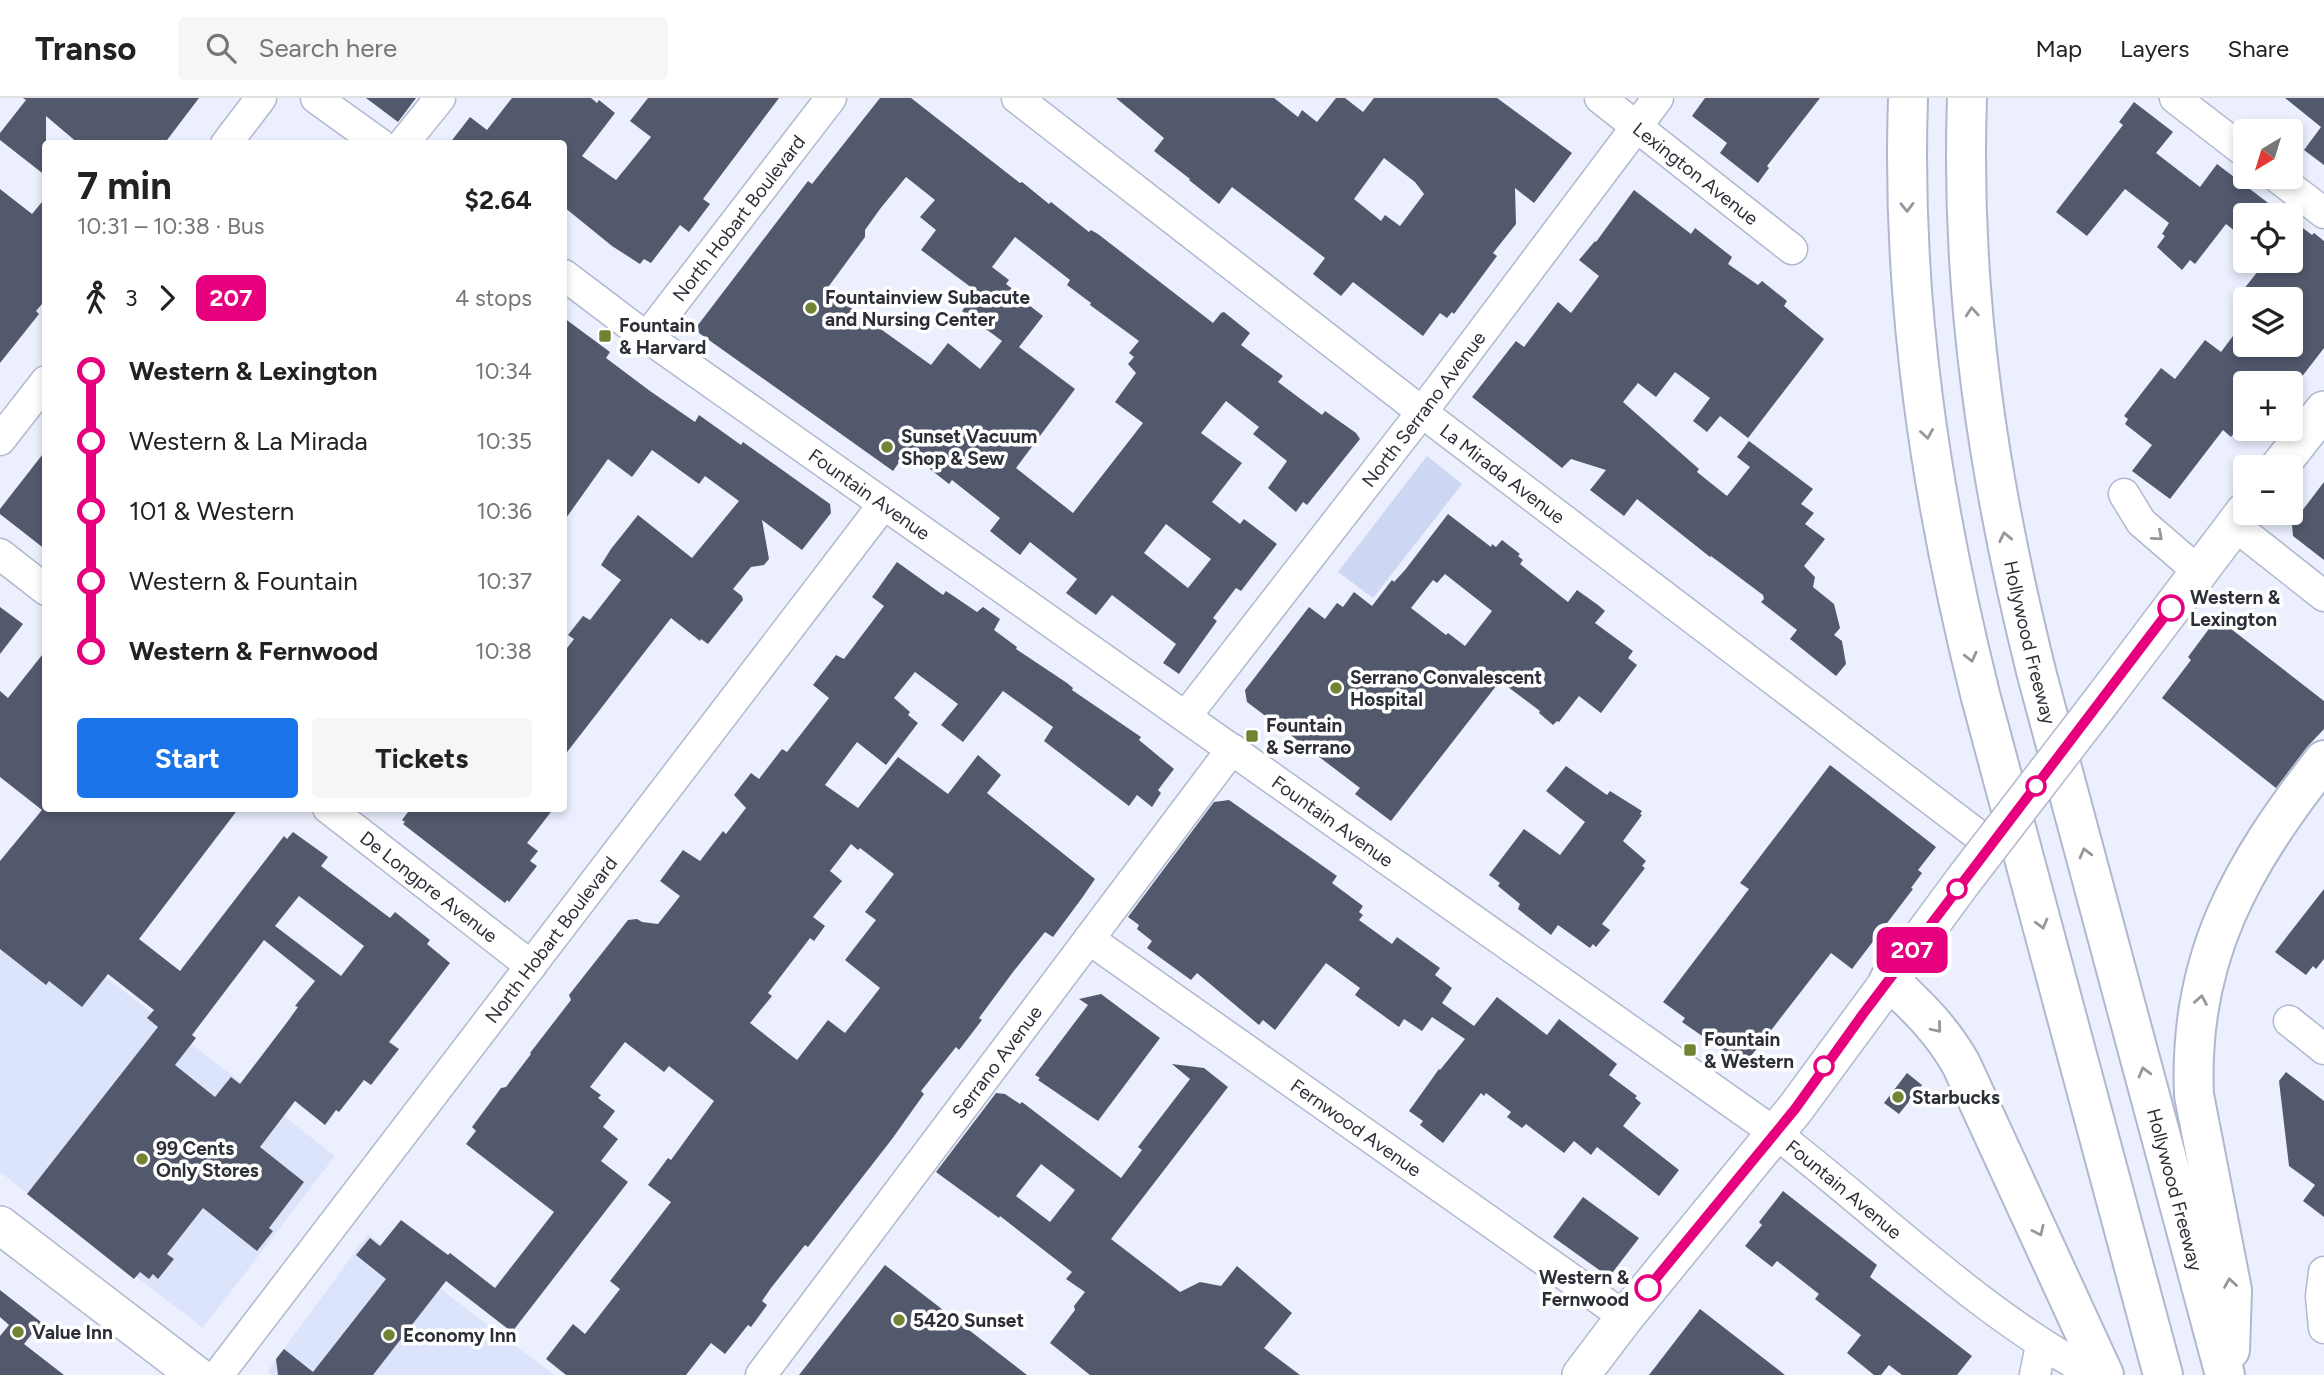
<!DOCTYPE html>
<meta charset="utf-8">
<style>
:root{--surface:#fff;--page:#f6f6f6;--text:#222;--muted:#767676;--line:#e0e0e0;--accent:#1a73e8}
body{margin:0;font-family:Figtree,sans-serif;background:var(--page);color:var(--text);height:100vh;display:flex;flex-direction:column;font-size:26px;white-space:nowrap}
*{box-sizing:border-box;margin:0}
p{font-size:23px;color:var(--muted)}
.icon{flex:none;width:38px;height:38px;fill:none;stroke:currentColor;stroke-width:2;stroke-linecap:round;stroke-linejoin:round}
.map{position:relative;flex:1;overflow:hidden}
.panel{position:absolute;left:42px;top:42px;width:525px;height:672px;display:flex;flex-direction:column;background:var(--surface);border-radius:7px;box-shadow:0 4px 10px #0003}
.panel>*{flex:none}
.badge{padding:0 14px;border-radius:10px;font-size:24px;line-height:46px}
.needle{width:46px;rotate:218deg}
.tools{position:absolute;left:2233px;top:21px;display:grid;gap:14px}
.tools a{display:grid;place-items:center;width:70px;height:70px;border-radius:7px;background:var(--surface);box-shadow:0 4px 10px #0003;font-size:35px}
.map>.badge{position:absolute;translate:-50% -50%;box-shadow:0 0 0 4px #fff}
.legs{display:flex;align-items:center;gap:10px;height:77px;padding:0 35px;font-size:23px}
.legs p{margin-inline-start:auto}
.summary{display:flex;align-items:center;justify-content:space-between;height:119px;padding:0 35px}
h1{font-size:38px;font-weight:700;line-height:52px}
.cta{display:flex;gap:14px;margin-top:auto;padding:14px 35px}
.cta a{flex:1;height:80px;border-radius:7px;background:var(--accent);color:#fff;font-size:28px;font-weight:700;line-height:80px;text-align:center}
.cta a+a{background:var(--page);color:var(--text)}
ul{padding:0 35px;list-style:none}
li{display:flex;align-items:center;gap:24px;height:70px;font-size:26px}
li i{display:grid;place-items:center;width:10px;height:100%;margin:0 9px;background:currentColor}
li i::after{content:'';width:18px;height:18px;margin:-9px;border:5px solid;border-radius:50%;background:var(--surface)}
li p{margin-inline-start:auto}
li:first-child i{background:linear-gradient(#0000 50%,currentColor 0)}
li:last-child i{background:linear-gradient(currentColor 50%,#0000 0)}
header{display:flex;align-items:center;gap:42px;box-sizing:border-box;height:98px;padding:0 35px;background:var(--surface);border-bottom:2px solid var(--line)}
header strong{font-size:33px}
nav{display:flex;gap:38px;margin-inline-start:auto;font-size:24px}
.search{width:490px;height:63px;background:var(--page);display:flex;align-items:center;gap:18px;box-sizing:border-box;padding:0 24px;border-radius:7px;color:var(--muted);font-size:26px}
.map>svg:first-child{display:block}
.built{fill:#dce4fc}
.green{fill:#cdd7f4}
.building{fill:#53596d;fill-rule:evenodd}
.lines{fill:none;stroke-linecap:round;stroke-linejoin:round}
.minor-casing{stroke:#b0b8ce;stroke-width:33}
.major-casing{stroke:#b0b8ce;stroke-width:40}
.highway-casing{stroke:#b0b8ce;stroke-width:42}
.minor{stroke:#fff;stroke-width:30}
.major{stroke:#fff;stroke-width:37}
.highway{stroke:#fff;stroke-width:38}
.major-bridge-casing{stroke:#b0b8ce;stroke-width:40;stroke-linecap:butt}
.major-bridge{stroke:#fff;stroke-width:37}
.oneway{stroke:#96979b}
.line-1-casing{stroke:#fff;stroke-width:16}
.line-1{stroke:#e6007e;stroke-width:10}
.poi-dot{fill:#728434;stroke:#fff;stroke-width:2.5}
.stop-1-dot{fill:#fff;stroke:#e6007e;stroke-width:3.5}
.labels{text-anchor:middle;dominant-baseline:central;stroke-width:7;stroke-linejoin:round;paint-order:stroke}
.street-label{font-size:19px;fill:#2c2f37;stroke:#fff}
.poi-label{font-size:19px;font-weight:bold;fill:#2c2f37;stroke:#fff;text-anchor:start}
.stop-label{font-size:19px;font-weight:bold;fill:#2c2f37;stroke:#fff;text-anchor:start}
</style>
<header>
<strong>Transo</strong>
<div class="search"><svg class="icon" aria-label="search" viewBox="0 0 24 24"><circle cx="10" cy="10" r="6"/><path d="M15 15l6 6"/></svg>Search here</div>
<nav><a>Map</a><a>Layers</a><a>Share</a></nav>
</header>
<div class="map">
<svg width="2324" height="1277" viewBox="0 0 2324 1277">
<rect width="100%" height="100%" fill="#ebeffe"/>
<g class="built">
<path d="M0,796L335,1058L203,1230L0,1074Z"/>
<path d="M368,1136L554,1277H271L267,1274Z"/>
</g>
<path class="green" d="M1427,358L1462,386L1373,500L1338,474Z"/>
<g class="building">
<path d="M23,0H199L164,46H79L46,18V78L0,42V35L26,2Z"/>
<path d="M366,0H416L398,24Z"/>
<path d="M512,0H591L597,5L599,2L615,15L582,58L616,82L651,39L630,23L648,0H779L703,101L710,106L689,134L680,127L651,165L644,161L640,166L612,148L564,109V46H449L470,19L487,32Z"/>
<path d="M880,0H911L1020,85L1022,84L1049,106L1051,104L1089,134L1091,132L1098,136L1213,225L1221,215L1224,214L1250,235L1241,247L1283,278L1278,284L1322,317L1325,313L1356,335L1360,341L1307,407L1303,404L1296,414L1268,390L1287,363L1253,336L1259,329L1226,303L1201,335L1242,365L1212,404L1240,426L1244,421L1277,446L1241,493L1236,490L1213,520L1217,523L1179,576L1163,565L1176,546L1112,497L1096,517L1066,495L1077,481L1030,444L1020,457L990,433L1000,420L952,382L949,386L907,353L893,373L699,235L698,227L808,83L812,86ZM906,79L935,102L920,119L936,132L921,152L976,193L962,213L1002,243L980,271L948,245L931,267L826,192L865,139V132L880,111ZM1015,139L1070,182L1067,187L1091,205L1090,207L1139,243L1129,255L1134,259L1128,266L1136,275L1115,304L1143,325L1073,415L1016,370L1075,291L1019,249L1043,218L1012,194L1014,192L1006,186L1009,182L992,169ZM1166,426L1211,461L1188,490L1144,455Z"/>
<path d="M1116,0H1274L1298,19L1302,12L1317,24L1336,0H1345L1363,14L1374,0H1497L1572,55L1534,105L1515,90L1516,126L1493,155L1497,158L1454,216L1452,214L1447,220L1440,215L1423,238L1353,184L1341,198L1313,176L1325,160L1232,89L1219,106L1189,82L1190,81L1154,53L1164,40ZM1384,60L1415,84L1424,96L1400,128L1385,117L1381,123L1354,101Z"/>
<path d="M1705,0H1820L1767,68L1769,70L1758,85L1720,55L1727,45L1692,18Z"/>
<path d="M2285,0H2324V67L2304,52L2321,29Z"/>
<path d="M2134,4L2173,34L2156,55L2200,89L2217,66L2284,117H2245V141L2226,126L2195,166L2190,162L2182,172L2157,149L2165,138L2162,136L2169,125L2125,91L2087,138L2056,114L2123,27L2119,24Z"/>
<path d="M0,91L32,116L46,99V201L36,213L39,216L0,265Z"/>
<path d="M1634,92L1691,136L1695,130L1732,159L1728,166L1758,187L1762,183L1787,203L1784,208L1824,241L1748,340L1720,318L1707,334L1693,323L1710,300L1675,274L1656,299L1638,285L1623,304L1699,371L1697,374L1727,398L1750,369L1737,359L1749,343L1813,391L1801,406L1814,415L1805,426L1825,441L1804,468L1815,479L1813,489L1834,506L1840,530L1834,537L1842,543L1846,566L1836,578L1790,541L1797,532L1761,504L1764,501L1763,497L1711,458L1710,459L1637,401L1624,418L1590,392L1606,372L1571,361L1562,370L1472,299L1516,243L1524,249L1558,204L1571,215L1599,178L1579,162L1595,143L1596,144Z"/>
<path d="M2291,121L2312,137L2314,135L2324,143V250L2297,285H2245V334L2239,329L2231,339L2223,332L2170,401L2132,373L2152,347L2125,326L2128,321L2124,318L2161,270L2175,281L2205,242L2221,254L2245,222V247H2291V201H2236L2266,163H2291Z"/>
<path d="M564,220L610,254L606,260L650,293L695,324L699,317L741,347L743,344L830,406L831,415L802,452L762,422L769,461L764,467L751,469L733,491L742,498L743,502L708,546L701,541L700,543L671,520L564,658V554L574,541L568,537L583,518L590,522L621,482L601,467L611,451L638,417L692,460L739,403L705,378L699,386L652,352L632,379L608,361L564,423Z"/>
<path d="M46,352V452L0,416V411Z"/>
<path d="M2324,384V462L2293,438L2292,426Z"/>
<path d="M1448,416L1491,449L1492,446L1496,449L1502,442L1520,456L1518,458L1523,462L1520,466L1568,504L1577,492L1598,507L1605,513L1595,525L1633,553L1628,560L1637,567L1601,615L1579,598L1559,624L1557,623L1553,627L1539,615L1540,613L1500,583L1391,723L1355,696L1360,690L1247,604L1245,592L1309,509L1325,521L1337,505L1343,509L1354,494L1372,508L1392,482L1394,484L1405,472ZM1445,476L1492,513L1465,548L1448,535L1446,537L1411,510L1433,482L1437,485Z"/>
<path d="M897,464L943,497L946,493L977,514L983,509L1000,521L994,532L1017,549L1016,551L1067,585L1073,590L1072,592L1141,639L1139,642L1174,671L1158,692L1161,695L1152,709L1137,697L1129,708L1044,643L1053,629L1003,593L963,644L941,627L958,606L915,574L894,600L910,614L908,617L918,625L886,667L857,644L825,687L858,710L898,659L948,696L978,657L1001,677L987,695L1095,781L1082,800L1053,839L1045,834L1013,874L979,920L982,922L959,952L956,949L921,993L924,996L892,1041L808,1149L805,1147L771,1190L762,1203L767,1207L751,1229L748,1227L725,1256L711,1245L686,1277H566L546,1261L573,1226L585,1236L620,1191L610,1183L671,1104L648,1087L668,1060L671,1062L714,1003L669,968L664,974L625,944L590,989L601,997L598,1000L615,1013L603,1029L618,1041L601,1063L628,1084L512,1234L446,1183L373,1277H278L276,1261L284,1251L313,1274L386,1181L356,1157L370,1140L380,1148L401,1122L448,1157L450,1155L495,1190L554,1114L466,1046L476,1033L472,1029L501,990L506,989L531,956L530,955L571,902L569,897L628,822L637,821L642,824L658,826L680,798L660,783L683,752L700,763L723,733L726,736L746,710L734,697L751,675L759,681L782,651L787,654L829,600L813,587L836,557L844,561L884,508L872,499ZM851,746L858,752L860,750L894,776L865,814L876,822L845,862L880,890L845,935L828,922L797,962L750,925L772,898L768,895L810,840L814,843L825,828L813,819L842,783L830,773Z"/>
<path d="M0,509L23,526L0,556Z"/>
<path d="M2217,520L2324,603V631L2307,649L2276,690L2162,600L2191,562L2188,559Z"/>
<path d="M46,552V710H239L139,841L180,873L284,738L287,741L293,734L328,759L321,768L390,820L395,814L430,842L427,846L450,865L389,944L399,951L371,987L364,982L339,1014L336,1012L325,1027L295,1003L260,1049L304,1084L269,1130L273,1133L257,1153L203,1110L167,1156L174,1161L158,1181L153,1176L149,1181L140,1174L134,1181L27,1096L158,929L147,920L154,912L108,876L82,909L49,883L46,887L0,851V763L42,712L0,679V593L8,600ZM299,798L364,848L341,878L275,828ZM264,842L315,883L295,908L298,909L288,923L240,986L231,979L215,999L175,967L196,940L192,937Z"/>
<path d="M1830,667L1936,749L1918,772L1922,775L1911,790L1913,791L1852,871L1831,855L1744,967L1682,924L1685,920L1663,904L1749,791L1740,785Z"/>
<path d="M1566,668L1607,697L1610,693L1642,713L1640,716L1642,717L1623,743L1646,763L1642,768L1645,770L1602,826L1610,832L1596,849L1593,846L1590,850L1558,827L1551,837L1518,811L1520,806L1498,788L1500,785L1489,777L1524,731L1560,757L1585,724L1546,693Z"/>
<path d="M1229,702L1337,778L1332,785L1363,808L1359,814L1363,817L1359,822L1392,846L1397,839L1440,870L1435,877L1452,890L1442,905L1474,928L1497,899L1547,937L1559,921L1617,966L1609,977L1637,998L1635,1000L1641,1005L1623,1028L1679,1072L1659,1098L1597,1049L1591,1057L1574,1043L1564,1055L1526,1026L1522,1030L1507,1019L1511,1014L1486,995L1484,998L1481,995L1443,1045L1420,1027L1423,1023L1409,1013L1439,971L1440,972L1465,941L1432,919L1422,933L1404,921L1399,929L1355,897L1360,890L1326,865L1275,932L1263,922L1259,927L1197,875L1191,882L1147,850L1152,843L1137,831L1139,827L1128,819L1214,704Z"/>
<path d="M411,710H554L527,745L538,753L530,763L537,768L509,804L507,802L505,805L403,726L405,724L402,722Z"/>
<path d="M2324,791V861L2316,871L2313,868L2306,877L2275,854Z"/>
<path d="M1101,896L1160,940L1098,1023L1038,982L1040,980L1035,977L1088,907L1079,901Z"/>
<path d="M1172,966L1204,970L1228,989L1111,1141L1180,1194L1200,1184L1221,1188L1237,1168L1292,1215L1264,1250L1300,1277H1090L1050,1245L1075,1212L1074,1208L1085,1194L1066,1181L1072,1174L1000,1118L999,1120L936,1074L996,995L1005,996L1020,1006L1022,1004L1121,1080L1142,1052L1138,1049L1190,981ZM1041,1066L1075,1092L1050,1124L1016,1098Z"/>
<path d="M2286,974L2324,1003V1119L2303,1103L2315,1087L2289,1068L2279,983Z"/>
<path d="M1907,975L1922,987L1899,1016L1884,1005Z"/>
<path d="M1783,1093L1877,1167L1870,1179L1972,1258L1957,1277H1902L1889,1267L1881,1277H1874L1847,1255L1861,1237L1815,1201L1819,1196L1777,1163L1772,1169L1745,1148L1762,1127L1759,1124Z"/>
<path d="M1583,1099L1639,1140L1609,1179L1553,1139Z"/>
<path d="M885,1167L1027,1277H799Z"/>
<path d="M0,1192L41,1224L24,1246L64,1277H0V1238L9,1227L0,1219Z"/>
<path d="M1700,1211L1785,1277H1649Z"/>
</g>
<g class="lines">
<g class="minor-casing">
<g id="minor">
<path d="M316,0L380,46"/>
<path id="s1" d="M1017,0L1440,328L1991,747"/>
<path id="s2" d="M1600,0L1792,151"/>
<path d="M2175,0L2245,54"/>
<path d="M226,46L261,0"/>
<path d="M403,46L440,0"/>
<path d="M2277,79L2324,115"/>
<path id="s3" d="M564,177L630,227L1775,1035C1881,1116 1976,1213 2095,1277"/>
<path id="s4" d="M647,239L831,0"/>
<path d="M0,342L46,283"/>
<path d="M2124,396L2141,424L2199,474"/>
<path d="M2234,427L2324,498"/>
<path d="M0,456L46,492"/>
<path id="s5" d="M1186,618L1422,314L1658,0"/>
<path id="s6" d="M328,710L531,868"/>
<path id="s7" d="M1089,841L1625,1219"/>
<path d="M2289,923L2324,951"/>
<path d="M2324,1174L2321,1198L2324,1230"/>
<path id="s8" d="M218,1277L883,407"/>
<path id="s9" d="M761,1277L1232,651"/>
<path d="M2035,1277L2041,1247"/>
</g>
</g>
<g class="major-casing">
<g id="major">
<path d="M2279,369L2324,312"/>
<path d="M2106,597L2245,413"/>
<path d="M0,1127L196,1277"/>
<path d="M1581,1277L1625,1219L1795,1011L1963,783"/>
</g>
</g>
<g class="highway-casing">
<g id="highway">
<path d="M1908,0C1901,203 1931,399 1980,596L2163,1277"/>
<path id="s10" d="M1967,0C1960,199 1989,385 2037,577L2225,1277"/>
<path d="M1889,882C1918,909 1941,931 1961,966L2104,1277"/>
<path d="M2230,1252L2232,1192L2194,997C2188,859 2242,767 2324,662"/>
</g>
</g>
<use href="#minor" class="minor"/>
<use href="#major" class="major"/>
<use href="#highway" class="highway"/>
<g class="major-bridge-casing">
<path id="major-bridge" d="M1963,783L2106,597"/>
</g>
<use href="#major-bridge" class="major-bridge"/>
</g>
<defs><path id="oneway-chevron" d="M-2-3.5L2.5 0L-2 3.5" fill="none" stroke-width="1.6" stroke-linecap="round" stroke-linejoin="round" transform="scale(1.75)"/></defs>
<g class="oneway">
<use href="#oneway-chevron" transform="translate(1907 109) rotate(89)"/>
<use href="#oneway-chevron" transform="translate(1972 214) rotate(-94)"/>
<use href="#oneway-chevron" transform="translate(1927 336) rotate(81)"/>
<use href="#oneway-chevron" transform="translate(2158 438) rotate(41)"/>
<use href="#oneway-chevron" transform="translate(2005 439) rotate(-102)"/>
<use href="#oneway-chevron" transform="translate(1971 559) rotate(76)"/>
<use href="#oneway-chevron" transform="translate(2085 755) rotate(-105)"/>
<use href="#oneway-chevron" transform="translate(2042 826) rotate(75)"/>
<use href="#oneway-chevron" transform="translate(2201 902) rotate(-80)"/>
<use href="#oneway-chevron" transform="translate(1937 930) rotate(50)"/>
<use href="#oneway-chevron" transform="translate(2144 974) rotate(-105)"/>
<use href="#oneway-chevron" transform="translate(2039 1133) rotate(65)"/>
<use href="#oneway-chevron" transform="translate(2230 1185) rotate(-99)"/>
</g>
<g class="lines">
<g class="line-1-casing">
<path id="line-1" d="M1648,1190L1795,1011L1863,916L2171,510"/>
</g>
<use href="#line-1" class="line-1"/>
</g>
<g class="poi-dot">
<circle cx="811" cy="210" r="7"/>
<rect x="598" y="231" width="14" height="14" rx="3.5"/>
<circle cx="887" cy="349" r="7"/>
<circle cx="1336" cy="590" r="7"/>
<rect x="1245" y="631" width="14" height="14" rx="3.5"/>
<rect x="1683" y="945" width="14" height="14" rx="3.5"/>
<circle cx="1898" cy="999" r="7"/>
<circle cx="142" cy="1061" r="7"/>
<circle cx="899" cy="1222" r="7"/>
<circle cx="18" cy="1234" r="7"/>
<circle cx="389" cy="1237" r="7"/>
</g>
<g class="stop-1-dot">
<circle cx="2171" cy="510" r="12"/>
<circle cx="2036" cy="688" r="9"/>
<circle cx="1957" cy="791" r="9"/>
<circle cx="1824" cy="968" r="9"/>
<circle cx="1648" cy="1190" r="12"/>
</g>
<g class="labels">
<g class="street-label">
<text stroke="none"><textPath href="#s2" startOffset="122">Lexington Avenue</textPath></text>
<text stroke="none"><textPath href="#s4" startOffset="150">North Hobart Boulevard</textPath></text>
<text stroke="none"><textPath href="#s5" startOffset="388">North Serrano Avenue</textPath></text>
<text stroke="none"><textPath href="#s1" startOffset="614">La Mirada Avenue</textPath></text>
<text stroke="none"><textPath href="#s3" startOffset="376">Fountain Avenue</textPath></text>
<text stroke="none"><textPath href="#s10" startOffset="550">Hollywood Freeway</textPath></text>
<text stroke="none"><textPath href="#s3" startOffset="943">Fountain Avenue</textPath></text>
<text stroke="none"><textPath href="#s6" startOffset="128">De Longpre Avenue</textPath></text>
<text stroke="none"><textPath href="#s8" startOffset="548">North Hobart Boulevard</textPath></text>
<text stroke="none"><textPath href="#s9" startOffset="392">Serrano Avenue</textPath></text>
<text stroke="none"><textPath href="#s7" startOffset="327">Fernwood Avenue</textPath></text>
<text stroke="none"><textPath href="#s3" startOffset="1573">Fountain Avenue</textPath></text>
<text stroke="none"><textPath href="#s10" startOffset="1116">Hollywood Freeway</textPath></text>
</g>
<g class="poi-label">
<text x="825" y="199">Fountainview Subacute<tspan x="825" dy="22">and Nursing Center</tspan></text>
<text x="619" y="227">Fountain<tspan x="619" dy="22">&amp; Harvard</tspan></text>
<text x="901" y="338">Sunset Vacuum<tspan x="901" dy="22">Shop &amp; Sew</tspan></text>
<text x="1350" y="579">Serrano Convalescent<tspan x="1350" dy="22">Hospital</tspan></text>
<text x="1266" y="627">Fountain<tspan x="1266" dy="22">&amp; Serrano</tspan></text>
<text x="1704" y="941">Fountain<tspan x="1704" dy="22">&amp; Western</tspan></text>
<text x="1912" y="999">Starbucks</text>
<text x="156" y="1050">99 Cents<tspan x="156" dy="22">Only Stores</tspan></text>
<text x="913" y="1222">5420 Sunset</text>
<text x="32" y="1234">Value Inn</text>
<text x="403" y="1237">Economy Inn</text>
</g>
<g class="stop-label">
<text x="2190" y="499">Western &amp;<tspan x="2190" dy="22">Lexington</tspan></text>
<text x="1629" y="1179" text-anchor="end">Western &amp;<tspan x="1629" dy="22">Fernwood</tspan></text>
</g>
</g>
</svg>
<div class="tools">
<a><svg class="needle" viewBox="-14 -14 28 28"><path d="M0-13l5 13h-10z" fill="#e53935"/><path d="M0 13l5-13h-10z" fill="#767676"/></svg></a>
<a><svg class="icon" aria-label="locate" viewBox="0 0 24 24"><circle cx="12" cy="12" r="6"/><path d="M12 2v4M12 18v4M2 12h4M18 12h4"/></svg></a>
<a><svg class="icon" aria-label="layers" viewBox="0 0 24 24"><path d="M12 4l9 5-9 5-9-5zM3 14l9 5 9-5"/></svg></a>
<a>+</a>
<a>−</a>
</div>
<b class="badge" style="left:1912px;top:852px;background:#e6007e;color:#fff">207</b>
<section class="panel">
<div class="summary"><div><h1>7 min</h1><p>10:31 – 10:38 · Bus</p></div><b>$2.64</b></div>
<div class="legs"><svg class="icon" aria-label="walk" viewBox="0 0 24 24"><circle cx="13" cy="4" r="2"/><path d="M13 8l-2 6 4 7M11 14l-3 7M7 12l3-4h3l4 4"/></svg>3<svg class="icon" aria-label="forward" viewBox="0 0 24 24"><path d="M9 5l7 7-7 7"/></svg><b class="badge" style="background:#e6007e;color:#fff">207</b><p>4 stops</p></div>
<ul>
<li><i style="color:#e6007e"></i><b>Western &amp; Lexington</b><p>10:34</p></li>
<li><i style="color:#e6007e"></i><span>Western &amp; La Mirada</span><p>10:35</p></li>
<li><i style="color:#e6007e"></i><span>101 &amp; Western</span><p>10:36</p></li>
<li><i style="color:#e6007e"></i><span>Western &amp; Fountain</span><p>10:37</p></li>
<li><i style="color:#e6007e"></i><b>Western &amp; Fernwood</b><p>10:38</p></li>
</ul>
<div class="cta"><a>Start</a><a>Tickets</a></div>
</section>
</div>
